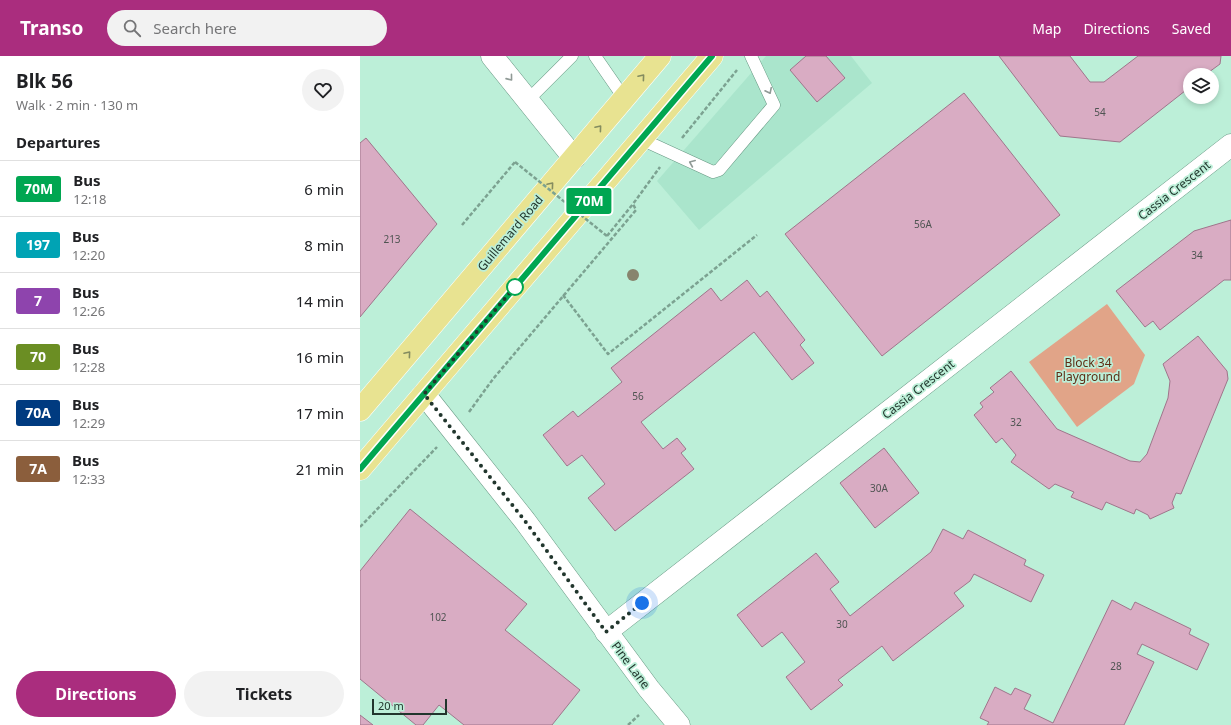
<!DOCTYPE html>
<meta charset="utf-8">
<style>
:root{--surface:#fff;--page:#f2f2f2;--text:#202124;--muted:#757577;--line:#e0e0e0;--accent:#aa2d7e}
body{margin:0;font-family:"Noto Sans",sans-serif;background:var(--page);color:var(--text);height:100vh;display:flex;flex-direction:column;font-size:15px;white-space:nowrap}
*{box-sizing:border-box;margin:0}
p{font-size:13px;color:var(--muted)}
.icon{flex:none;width:22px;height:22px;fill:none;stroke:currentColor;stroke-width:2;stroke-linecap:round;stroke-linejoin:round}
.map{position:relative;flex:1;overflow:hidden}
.side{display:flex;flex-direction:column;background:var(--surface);width:360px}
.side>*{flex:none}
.badge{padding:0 8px;border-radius:3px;font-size:14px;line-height:26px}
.fabs{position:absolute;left:823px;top:12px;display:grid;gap:8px}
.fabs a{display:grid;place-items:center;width:36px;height:36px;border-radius:50%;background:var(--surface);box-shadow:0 2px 6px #0003;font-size:20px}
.scale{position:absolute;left:12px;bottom:10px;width:75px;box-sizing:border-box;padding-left:4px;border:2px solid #21362d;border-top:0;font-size:11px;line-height:14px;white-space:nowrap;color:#21362d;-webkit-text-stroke:3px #bcefd8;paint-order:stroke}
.you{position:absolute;width:20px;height:20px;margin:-10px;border:3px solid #fff;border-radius:50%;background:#1a73e8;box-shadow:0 0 0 6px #1a73e833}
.map>.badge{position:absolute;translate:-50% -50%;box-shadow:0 0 0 2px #fff}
h2{padding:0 16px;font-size:15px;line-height:36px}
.round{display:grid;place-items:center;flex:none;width:42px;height:42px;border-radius:21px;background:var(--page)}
.headline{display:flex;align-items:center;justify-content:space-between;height:68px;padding:0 16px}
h1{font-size:19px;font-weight:700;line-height:30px}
.cta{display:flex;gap:8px;margin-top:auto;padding:8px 16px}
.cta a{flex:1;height:46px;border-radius:24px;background:var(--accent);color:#fff;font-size:16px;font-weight:700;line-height:46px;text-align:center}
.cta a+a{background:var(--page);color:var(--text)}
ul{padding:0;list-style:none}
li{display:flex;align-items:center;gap:12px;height:56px;padding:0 16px;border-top:1px solid var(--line)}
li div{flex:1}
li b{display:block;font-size:15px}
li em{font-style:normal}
li .badge{min-width:44px;font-weight:700;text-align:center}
header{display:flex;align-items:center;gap:24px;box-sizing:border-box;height:56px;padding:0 20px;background:var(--accent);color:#fff}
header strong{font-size:19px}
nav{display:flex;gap:22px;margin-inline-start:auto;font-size:14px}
.search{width:280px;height:36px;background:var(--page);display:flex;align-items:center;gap:10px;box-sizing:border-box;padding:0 14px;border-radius:22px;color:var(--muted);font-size:15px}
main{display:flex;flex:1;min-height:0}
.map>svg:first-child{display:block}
.built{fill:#aae5cc}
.green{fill:#e1a488}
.building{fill:#d9acc3;stroke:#9f758b}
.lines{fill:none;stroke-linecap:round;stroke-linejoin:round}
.lane-casing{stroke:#679883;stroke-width:13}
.street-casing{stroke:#679883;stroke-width:23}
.primary-casing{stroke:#fff;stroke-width:23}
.path{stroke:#7ca291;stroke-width:2.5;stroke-dasharray:4 2;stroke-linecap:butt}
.lane{stroke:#fff;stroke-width:12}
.street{stroke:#fff;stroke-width:22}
.primary{stroke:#e8e391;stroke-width:22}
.path-bridge{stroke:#7ca291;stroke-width:2.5;stroke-dasharray:4 2;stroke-linecap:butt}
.tree{fill:#88846d}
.oneway{stroke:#848c5f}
.oneway2{stroke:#909a96}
.line-casing{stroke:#fff;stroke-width:9}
.line{stroke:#00a651;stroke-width:6}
.walk{stroke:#21362d;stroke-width:4;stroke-dasharray:0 7.2}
.stop-dot{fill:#fff;stroke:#00a651;stroke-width:2}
.labels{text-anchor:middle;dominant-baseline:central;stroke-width:3.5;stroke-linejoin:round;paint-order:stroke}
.number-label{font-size:10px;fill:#4f5452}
.street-label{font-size:12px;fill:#21362d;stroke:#bcefd8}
.park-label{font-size:12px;fill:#5e2d15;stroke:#bcefd8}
</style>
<header>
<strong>Transo</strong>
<div class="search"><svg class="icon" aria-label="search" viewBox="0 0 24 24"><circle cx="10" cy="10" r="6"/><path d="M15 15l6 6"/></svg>Search here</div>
<nav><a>Map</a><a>Directions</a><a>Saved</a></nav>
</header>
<main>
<section class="side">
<div class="headline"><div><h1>Blk 56</h1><p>Walk · 2 min · 130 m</p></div><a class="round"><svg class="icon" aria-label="heart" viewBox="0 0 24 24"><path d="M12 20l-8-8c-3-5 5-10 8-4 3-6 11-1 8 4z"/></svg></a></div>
<h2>Departures</h2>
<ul>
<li><span class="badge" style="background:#00a651;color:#fff">70M</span><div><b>Bus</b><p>12:18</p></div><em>6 min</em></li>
<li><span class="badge" style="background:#00a3b4;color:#fff">197</span><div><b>Bus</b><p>12:20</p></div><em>8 min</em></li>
<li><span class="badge" style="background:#8e44ad;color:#fff">7</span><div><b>Bus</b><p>12:26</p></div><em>14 min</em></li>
<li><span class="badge" style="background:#6b8e23;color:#fff">70</span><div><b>Bus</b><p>12:28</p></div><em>16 min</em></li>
<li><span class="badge" style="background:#003b80;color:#fff">70A</span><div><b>Bus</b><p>12:29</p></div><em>17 min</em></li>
<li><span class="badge" style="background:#8b5e3c;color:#fff">7A</span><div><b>Bus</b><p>12:33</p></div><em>21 min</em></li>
</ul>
<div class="cta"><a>Directions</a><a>Tickets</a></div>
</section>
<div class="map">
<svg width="871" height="669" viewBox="0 0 871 669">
<rect width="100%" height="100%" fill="#bcefd8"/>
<path class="built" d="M406,0H491L512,27L339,174L297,125Z"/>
<path class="green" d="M747,248L785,299L774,328L717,371L669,306Z"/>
<g class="building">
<path d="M446,0H466L485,22L457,46L430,14Z"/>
<path d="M639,0H710L730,26H744L778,0H861L860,8L845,19H830V31L760,86L700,80Z"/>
<path d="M604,37L700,159L522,300L425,178Z"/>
<path d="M6,82L77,168L0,261V87Z"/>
<path d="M871,164V224H864L800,274L793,265L785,271L756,235L834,175Z"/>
<path d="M387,224L400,241L407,235L445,284L440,289L454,307L432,324L394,276L281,366L303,393L317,382L326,393L321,397L334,413L255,475L228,442L245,428L222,399L207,410L183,379L213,355L218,361L262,326L251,312L351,232L361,245Z"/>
<path d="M838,280L867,315L868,323L821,438L816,437L812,447L814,452L790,463L788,459L776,453L774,458L746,446L742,454L711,441L714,436L695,428L689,433L651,406L656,399L642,382L636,387L614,359L623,351L620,347L634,336L630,332L651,315L697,373L770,405L780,406L787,398L808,342L810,325L803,308Z"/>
<path d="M524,392L559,437L515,472L480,427Z"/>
<path d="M50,453L167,548L145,574L220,634L192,669H104L79,649L63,669H56L0,623V515Z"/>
<path d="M583,473L603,483L608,474L666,504L664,509L684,519L671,546L614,518L610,525L594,537L604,550L533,605L522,590L478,624L483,629L451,654L426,621L445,606L422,576L402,591L377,559L456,497L479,526L470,533L490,560L571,496Z"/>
<path d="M752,544L771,554L775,546L831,573L829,578L849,588L837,614L782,588L777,598L794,606L764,669H627L629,666L620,662L635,631L651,639L655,632L671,639L664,653L693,667Z"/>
<path d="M0,659L13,669H0Z"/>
</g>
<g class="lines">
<g class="lane-casing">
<g id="lane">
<path d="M235,0L264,42"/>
<path d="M168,44L212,0"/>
<path d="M281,83L353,116L359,114L414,49L391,0"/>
</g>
</g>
<g class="street-casing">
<g id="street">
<path d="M132,0L214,102"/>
<path d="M64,338L165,465L289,633L319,669"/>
<path d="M246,576L871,89"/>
</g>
</g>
<g class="primary-casing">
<g id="primary">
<path d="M0,354L300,0"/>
<path d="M0,413L352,0"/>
</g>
</g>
<g class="path">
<path d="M322,82L377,14"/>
<path d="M102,169L155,106"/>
<path d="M247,180L273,148"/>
<path d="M203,239L248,298L397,179"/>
<path d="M109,356L133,323L276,154L273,148L300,111"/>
<path d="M0,471L77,391"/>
<path d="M268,669L279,659"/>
</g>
<use href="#lane" class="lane"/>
<use href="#street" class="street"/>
<use href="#primary" class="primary"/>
<path class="path-bridge" d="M155,106L247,180"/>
</g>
<circle class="tree" cx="273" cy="219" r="6"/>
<defs><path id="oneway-chevron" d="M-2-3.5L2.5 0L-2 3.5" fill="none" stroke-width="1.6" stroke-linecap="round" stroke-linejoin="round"/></defs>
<g class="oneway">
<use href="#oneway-chevron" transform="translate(282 21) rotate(-50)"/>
<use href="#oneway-chevron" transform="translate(239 72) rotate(-50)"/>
<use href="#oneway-chevron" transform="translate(191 129) rotate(-50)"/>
<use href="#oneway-chevron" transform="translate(48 298) rotate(-50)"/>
</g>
<g class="oneway2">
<use href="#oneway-chevron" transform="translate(150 22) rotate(51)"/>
<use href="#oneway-chevron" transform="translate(409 35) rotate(64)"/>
<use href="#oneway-chevron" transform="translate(332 107) rotate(-157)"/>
</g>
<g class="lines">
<g class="line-casing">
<path id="line" d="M0,413L352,0"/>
</g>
<use href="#line" class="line"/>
<path class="walk" d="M155,231L159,226L64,338L165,465L246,576L282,547"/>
</g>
<circle class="stop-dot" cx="155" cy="231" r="8"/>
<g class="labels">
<g class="number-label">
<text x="740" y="56">54</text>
<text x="563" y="168">56A</text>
<text x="32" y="183">213</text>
<text x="837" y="199">34</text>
<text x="278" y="340">56</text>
<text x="656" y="366">32</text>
<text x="519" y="432">30A</text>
<text x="78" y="561">102</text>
<text x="482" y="568">30</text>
<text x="756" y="610">28</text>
</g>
<g class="street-label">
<text transform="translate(814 134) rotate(-38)">Cassia Crescent</text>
<text transform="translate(150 177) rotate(-50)">Guillemard Road</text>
<text transform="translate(558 333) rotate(-38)">Cassia Crescent</text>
<text transform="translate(271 609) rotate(53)">Pine Lane</text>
</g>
<g class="park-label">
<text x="728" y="306">Block 34<tspan x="728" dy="14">Playground</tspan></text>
</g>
</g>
</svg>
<div class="fabs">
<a><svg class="icon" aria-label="layers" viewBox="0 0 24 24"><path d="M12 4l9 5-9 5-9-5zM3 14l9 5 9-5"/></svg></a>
</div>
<div class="scale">20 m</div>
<div class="you" style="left:282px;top:547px"></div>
<b class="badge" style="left:229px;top:145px;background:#00a651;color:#fff">70M</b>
</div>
</main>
